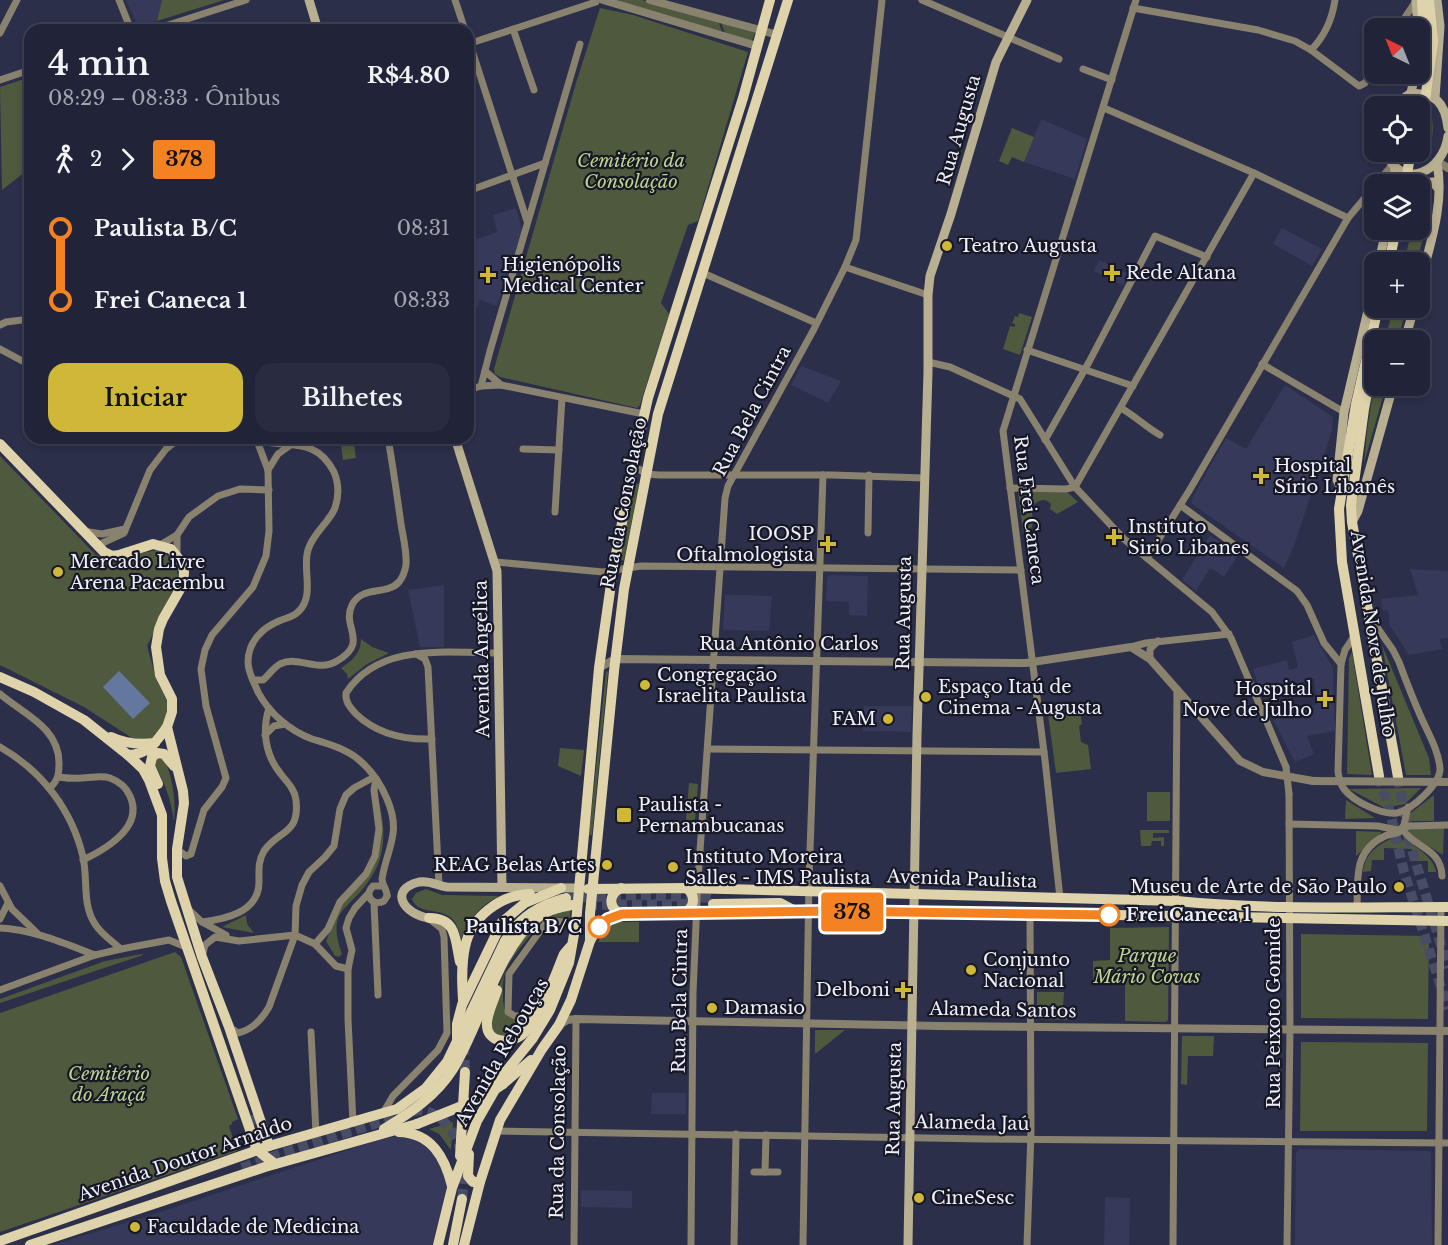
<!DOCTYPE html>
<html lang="pt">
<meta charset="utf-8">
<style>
:root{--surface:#212338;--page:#292b40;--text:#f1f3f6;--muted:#a2a4ae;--line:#3e4053;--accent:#cfb837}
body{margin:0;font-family:"Libre Baskerville",serif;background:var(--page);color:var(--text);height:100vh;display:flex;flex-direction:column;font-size:22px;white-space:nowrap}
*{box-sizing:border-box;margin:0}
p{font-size:20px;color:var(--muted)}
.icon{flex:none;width:33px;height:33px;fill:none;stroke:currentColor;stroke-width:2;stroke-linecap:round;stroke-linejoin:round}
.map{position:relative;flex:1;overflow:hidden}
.drawer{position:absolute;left:24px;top:24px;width:450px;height:420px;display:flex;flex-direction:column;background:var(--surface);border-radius:18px;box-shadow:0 3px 9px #0003,0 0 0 2px var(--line)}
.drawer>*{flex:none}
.badge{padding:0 12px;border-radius:4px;font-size:21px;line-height:39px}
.needle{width:39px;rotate:317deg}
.buttons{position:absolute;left:1364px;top:18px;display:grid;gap:12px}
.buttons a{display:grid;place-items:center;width:66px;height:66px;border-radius:12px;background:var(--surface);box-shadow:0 3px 9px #0003,0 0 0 2px var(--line);font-size:30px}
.map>.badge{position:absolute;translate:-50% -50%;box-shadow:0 0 0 3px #fff}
.legs{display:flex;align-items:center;gap:9px;height:66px;padding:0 24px;font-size:20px}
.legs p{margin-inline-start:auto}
.summary{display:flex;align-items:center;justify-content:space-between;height:102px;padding:0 24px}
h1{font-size:33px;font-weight:600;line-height:45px}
.button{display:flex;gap:12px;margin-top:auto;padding:12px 24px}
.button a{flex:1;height:69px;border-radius:18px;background:var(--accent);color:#111;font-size:24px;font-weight:600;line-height:69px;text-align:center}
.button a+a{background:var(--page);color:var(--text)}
ul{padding:0 24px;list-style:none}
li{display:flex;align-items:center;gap:21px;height:72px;font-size:22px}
li i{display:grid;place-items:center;width:9px;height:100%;margin:0 8px;background:currentColor}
li i::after{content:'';width:15px;height:15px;margin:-8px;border:4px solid;border-radius:50%;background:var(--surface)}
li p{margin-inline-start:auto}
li:first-child i{background:linear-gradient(#0000 50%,currentColor 0)}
li:last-child i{background:linear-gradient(currentColor 50%,#0000 0)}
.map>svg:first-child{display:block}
.built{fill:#363959}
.green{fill:#4f593e}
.water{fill:#64789f}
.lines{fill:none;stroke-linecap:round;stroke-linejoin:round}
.primary-tunnel{stroke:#494c65;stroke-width:10;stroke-dasharray:10 5;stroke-linecap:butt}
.minor{stroke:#88826f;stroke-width:7}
.tertiary{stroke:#88826f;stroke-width:8}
.secondary{stroke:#b9af91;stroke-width:9}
.primary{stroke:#dfd3ab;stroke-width:10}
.minor-bridge{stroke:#88826f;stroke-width:7}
.tertiary-bridge{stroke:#88826f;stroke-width:8}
.primary-bridge{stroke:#dfd3ab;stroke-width:10}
.line-1-casing{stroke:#fff;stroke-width:14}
.line-1{stroke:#f58220;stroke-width:9}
.poi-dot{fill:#cfb837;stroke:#171824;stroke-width:2}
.stop-1-dot{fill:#fff;stroke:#f58220;stroke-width:3}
.labels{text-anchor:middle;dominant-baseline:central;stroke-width:4.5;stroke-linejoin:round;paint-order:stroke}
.street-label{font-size:18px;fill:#eef0ff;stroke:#171824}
.park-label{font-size:18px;font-style:italic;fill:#bcd591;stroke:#171824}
.poi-label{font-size:18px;fill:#eef0ff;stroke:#171824;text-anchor:start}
.stop-label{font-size:18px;font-weight:bold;fill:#eef0ff;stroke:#171824;text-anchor:start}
</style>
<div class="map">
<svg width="1448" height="1245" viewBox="0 0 1448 1245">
<rect width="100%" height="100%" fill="#2c2f4a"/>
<g class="built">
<path d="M126,0H162L157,21L141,27L138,26Z"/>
<path d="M1041,119L1087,139L1075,179L1024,162Z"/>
<path d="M516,208L522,230L497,306L480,300L478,307L468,310V242L497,232L493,215Z"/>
<path d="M1282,228L1322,249L1312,266L1273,244Z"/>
<path d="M1099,260L1129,274L1123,286L1094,271Z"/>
<path d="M801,366L841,381L828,403L791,385Z"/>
<path d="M1285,385L1333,417L1332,430L1325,452L1295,543L1284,568L1192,504L1191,500L1226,438L1246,449Z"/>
<path d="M1210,535L1238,555L1224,577L1210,568L1196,591L1182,580Z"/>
<path d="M1410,569L1448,571V638L1439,639L1443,649L1409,655L1390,626L1388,610H1382L1381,599L1418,595Z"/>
<path d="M829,575L868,576L867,616L849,615V602L826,601L827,578Z"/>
<path d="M444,585V647H420L408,590Z"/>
<path d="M725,595L772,596L769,631L723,630Z"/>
<path d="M1314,635L1333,668L1335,731L1307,736L1314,754L1295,762L1273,720L1317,704L1314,679L1261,694L1253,669L1287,660L1289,670L1298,668L1292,642Z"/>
<path d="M864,706H912L911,732L863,731Z"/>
<path d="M652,1093H686V1114H651Z"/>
<path d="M394,1137H408L417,1141L431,1150L439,1161L447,1185L432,1245H53L154,1214L381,1139Z"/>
<path d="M1300,1149L1428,1151L1431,1152L1432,1245H1295L1296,1153Z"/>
<path d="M581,1190L632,1191V1208L581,1207Z"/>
<path d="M1105,1197L1130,1198L1129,1245H1104Z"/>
</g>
<g class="green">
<path d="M162,0H224L157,21Z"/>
<path d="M620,0H642L719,23L723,35L617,2Z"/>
<path d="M600,8L633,15L748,52L698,221L688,225L661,303L669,314L640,405L637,408L500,377L495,374L494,369L576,83Z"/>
<path d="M721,23L755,33L751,43L726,35Z"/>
<path d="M30,77V168L2,190L0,87Z"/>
<path d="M1414,101C1448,98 1433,196 1394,152H1419V106H1402Z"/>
<path d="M1012,128L1034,137L1024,162L1012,157L1008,165L999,161Z"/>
<path d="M1430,184L1431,205L1417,262H1404L1412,230H1419L1420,187Z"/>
<path d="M1393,308H1406L1398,340H1385Z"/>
<path d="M1019,313L1032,317L1020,355L1003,349L1010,326L1015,327V324L1012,323L1015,316L1018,317Z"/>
<path d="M1374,386H1386L1364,463L1367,430Z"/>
<path d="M340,438H353L356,458L343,460Z"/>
<path d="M0,456L96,555L116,562L146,552L159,550L172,559L176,566L179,583L147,646L157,681L168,703L166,720L154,738L148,740L132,738L84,707L0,665Z"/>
<path d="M635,483L639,484L624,560L620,561Z"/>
<path d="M1018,491L1067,492L1078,502L1057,514L1050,509L1051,504C1044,496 1036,501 1031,508C1033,519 1035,528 1026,535L1023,533Z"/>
<path d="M361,639L372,647L389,653L367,664L348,679L347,674L341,668C352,661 361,653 361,639Z"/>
<path d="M1382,645L1429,758L1431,775H1406Z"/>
<path d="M1352,652L1372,775L1347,774L1349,658Z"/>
<path d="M606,671L608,672L592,835H589Z"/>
<path d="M1079,703L1082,724L1079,726L1081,742L1088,745L1091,769L1056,773L1047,707Z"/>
<path d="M560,748L584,750L581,776L558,766Z"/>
<path d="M153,757L165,760C173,781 176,800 174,822C171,799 164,780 152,760Z"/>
<path d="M689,783L698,784L695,820H686Z"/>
<path d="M1421,788L1405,804L1385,808L1349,789Z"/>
<rect x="1147" y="792" width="23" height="29"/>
<path d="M1434,795V821H1408V815Z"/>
<path d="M378,798C386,828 387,857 368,882C346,913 327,909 342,954L339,957L335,956L326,941L340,905L374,862Z"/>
<path d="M1346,800L1375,818L1345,819Z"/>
<path d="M1444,828L1443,855L1410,835L1408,829Z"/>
<path d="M1140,830H1169V833H1153V838L1164,837V846H1161V841H1152L1151,846H1141Z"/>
<path d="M1356,831L1381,832L1380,835L1356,856Z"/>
<path d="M1393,838C1407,838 1435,857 1436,872H1428V861H1412V849L1384,848V860H1372L1371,871L1363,872C1364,855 1378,844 1393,838Z"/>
<path d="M426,889L442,895L499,896C481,905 468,920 461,939C455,898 420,921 412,899L416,893Z"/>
<path d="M557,894L572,895L570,918L551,917L543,920C532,934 510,957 505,973C502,981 503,989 503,997C504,1019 509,1019 529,1019C518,1033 510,1042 493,1032L490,1015L501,981L517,945L541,920L563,911Z"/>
<path d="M246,915L247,924L254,933L222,927Z"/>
<path d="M615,922H639V942H598L607,927Z"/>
<path d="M1169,927L1168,1020L1166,1022L1125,1021V984L1093,983V961L1110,960V928Z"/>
<path d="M1301,934L1429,936L1428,1019L1301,1018Z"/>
<path d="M175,952L181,957L238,1119L232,1122V1124L229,1126L237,1151L0,1232V1013Z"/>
<path d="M142,954L143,955L0,1003V999L105,961Z"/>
<path d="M1037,992H1064L1063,1007L1051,1006L1047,1011L1052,1018L1067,1016V1020L1037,1019Z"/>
<path d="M815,1030H845L815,1054Z"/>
<path d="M1182,1036H1214L1213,1056H1188L1187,1085L1181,1084Z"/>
<path d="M1301,1042L1428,1043L1427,1131H1300Z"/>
<path d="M453,1122L451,1150L439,1134L429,1129Z"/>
</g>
<path class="water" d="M119,671L150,703L133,719L103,687Z"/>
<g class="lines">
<g class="primary-tunnel">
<path d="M1379,776L1390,812L1404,872L1448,1009"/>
<path d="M1398,777L1409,840L1448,968"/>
<path d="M566,898L639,895L713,898"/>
<path d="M572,905L697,904"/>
<path d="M464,1045L465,1072"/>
<path d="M252,1115L261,1145L268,1153"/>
<path d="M242,1168L283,1153L418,1110C441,1111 453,1130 461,1149"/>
<path d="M462,1199L465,1167"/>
</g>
<g class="minor">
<path d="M119,0L131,30"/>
<path d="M455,0L465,30"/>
<path d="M922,0L1059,59"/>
<path d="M1133,8L1258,30L1295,41L1311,50L1359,86L1365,83L1374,68"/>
<path d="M1398,28L1416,1"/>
<path d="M513,29L534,90"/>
<path d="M153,30L246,0"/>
<path d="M0,33L17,0"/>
<path d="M468,38L527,221"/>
<path d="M468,44L596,2"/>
<path d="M1311,50C1325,36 1332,20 1335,0"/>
<path d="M1083,69L1112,80"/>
<path d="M0,80L30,70"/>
<path d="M1104,108L1254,173L1348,218"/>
<path d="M1376,184L1393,164"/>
<path d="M468,191L545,163"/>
<path d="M845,267L928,295"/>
<path d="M703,273L816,323"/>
<path d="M0,325L6,322L30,319"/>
<path d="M0,349L30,365"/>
<path d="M1027,350L1133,386"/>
<path d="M928,362L950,367L1020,399L1075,487L1124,539L1212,612L1231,638L1286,767"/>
<path d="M1262,364L1344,412"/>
<path d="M501,385L644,414"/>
<path d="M481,386L490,351L580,44"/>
<path d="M468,390L481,386L501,385L485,371"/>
<path d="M1121,408C1135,416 1146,427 1160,435"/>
<path d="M251,438C283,451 314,433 334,472C339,484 339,496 335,508C328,524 313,533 308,550C302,569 315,595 299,611C294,617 286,618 279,621C262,628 248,642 248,662C248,673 254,682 258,692C269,713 290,731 312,739C328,744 344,748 358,759C370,769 381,784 387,799C402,834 387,847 382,879C382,885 387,889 387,896"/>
<path d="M1045,440L1089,362L1155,236L1207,257"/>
<path d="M523,449L559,450"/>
<path d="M633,465L646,474L659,475H832L924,478"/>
<path d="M268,470L278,454L292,444"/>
<path d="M1010,488L1066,489L1075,487L1254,173"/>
<path d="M1180,505L1297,591L1307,605L1324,643L1341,664"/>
<path d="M555,512L562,398"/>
<path d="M83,531L102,534L125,529"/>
<path d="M868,533L869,475"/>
<path d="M98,545L124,533L150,470L166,449L180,438"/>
<path d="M160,545L177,535L189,517L218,496L240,489L269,490"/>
<path d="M177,555V535"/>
<path d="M1147,558L1189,491L1348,218L1374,187"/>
<path d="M496,562L603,572L641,566L1021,570"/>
<path d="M1355,635L1345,650L1341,664L1338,772C1339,778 1340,784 1344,789C1354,802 1382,815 1397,813C1412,810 1440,784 1440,769C1439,751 1428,733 1421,717C1413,699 1406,681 1399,662L1393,650L1372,620"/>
<path d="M1131,647L1146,643L1229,634"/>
<path d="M416,654L425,659L428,667L439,885"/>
<path d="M1150,659V649L1158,641"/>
<path d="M253,680H263C269,675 273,668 280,664C299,655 318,673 337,661C370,642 341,627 352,605C362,585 386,596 399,582C403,577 405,571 406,565C407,551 403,537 401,524C397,495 393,467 388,438"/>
<path d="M0,694C23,714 59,727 59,763C59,775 58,780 50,788"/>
<path d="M265,735L274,726L285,724"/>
<path d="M432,739C404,740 377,734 356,714C350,707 345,702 346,693C379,642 447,653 499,653"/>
<path d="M0,747C42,771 72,810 83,857C88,879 82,905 95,924C101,934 112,941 121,949"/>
<path d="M708,749L1044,752"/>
<path d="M59,777C67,778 74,779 82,778C91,778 101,775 110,778C118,781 126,787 130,796C144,827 106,849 83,860"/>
<path d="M1289,824L1378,826L1397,830L1410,826L1448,825"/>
<path d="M1402,829C1416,849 1441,848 1442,876"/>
<path d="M177,849L186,856L191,854L204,810L222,787L226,778L206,706L201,669L205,650L212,635L253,587L266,556L269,531L268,470L256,438"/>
<path d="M0,886L12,909L37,933"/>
<path d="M383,886H373C364,895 372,907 384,901L387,896"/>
<path d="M1060,898L1045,760L1003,431L1136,0"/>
<path d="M374,903L378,995"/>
<path d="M1357,908C1358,878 1353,851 1385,836C1389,834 1395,834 1399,832L1404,825L1408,807"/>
<path d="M188,909L202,922C226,919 259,912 259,882C259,870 258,861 264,851C278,830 300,835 296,800C295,789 286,781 280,773C265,754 262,730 269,708"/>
<path d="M0,919L8,903"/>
<path d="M202,922L226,935"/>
<path d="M0,928C31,929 66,944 95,955"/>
<path d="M315,944L328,929L340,902L366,874L375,856L379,829L374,790L376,779"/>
<path d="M203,953L205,945L215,937L239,941L295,935L315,944L336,966L348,969"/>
<path d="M0,990L95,955L121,949L169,940L186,947"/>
<path d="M536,1016H515L508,1012L509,974L545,924L553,921L576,923"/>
<path d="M229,1027L238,1033C252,1030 262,1019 269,1007L295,935L296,906L302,885L309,872L325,857L334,846L340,809L346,795L354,788L374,777"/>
<path d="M311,1032L316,1133"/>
<path d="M383,1113L393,1096L438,1050L447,1033L444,937L442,929L431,920"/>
<path d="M353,1123L348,1019V969L352,950L346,928L349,918L355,908L368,894"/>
<path d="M495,1131L985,1139L1448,1143"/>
<path d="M754,1172H778"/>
<path d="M765,1172L766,1135"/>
<path d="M574,1245L576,1019"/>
<path d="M691,1245L693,993L698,879L725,498L728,486L814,329L845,267L856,240L882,0"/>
<path d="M734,1245L736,1134"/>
<path d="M803,1245L809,880L823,475"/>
<path d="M1027,1245L1031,1132L1030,914"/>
<path d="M1173,1245L1177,689"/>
<path d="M1287,1245L1290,1030L1289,794"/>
<path d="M1438,1245L1441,907"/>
</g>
<g class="tertiary">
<path d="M603,0L757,46"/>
<path d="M650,0L778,35"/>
<path d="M1438,162L1448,168"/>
<path d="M599,668L615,659L1026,663L1131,647L1150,659L1240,761L1263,772L1313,781"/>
<path d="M559,1025L567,1020L576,1019L940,1026L1448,1031"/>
</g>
<g class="secondary">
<path d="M309,0L318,30"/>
<path d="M1416,0L1418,28"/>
<path d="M1411,93L1415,74"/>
<path d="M1435,98L1440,26L1437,0"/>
<path d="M1393,106L1411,93C1436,94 1445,102 1448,128"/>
<path d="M1385,152C1402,191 1443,173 1448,136"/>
<path d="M1395,166V184"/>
<path d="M1413,184L1433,182L1438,188"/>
<path d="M1379,262L1386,230"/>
<path d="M1419,287C1429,247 1445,205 1437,163"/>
<path d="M1405,340L1414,308"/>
<path d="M455,438L497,571L502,887"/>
<path d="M1342,490L1337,480L1344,412L1374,285"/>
<path d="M1352,522L1358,511L1393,386"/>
<path d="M429,918C405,915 387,890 419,882C430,880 437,886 447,887L579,888"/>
<path d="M908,1245L917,735L928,372V295L930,276L951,214L996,62L1027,0"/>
</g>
<g class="primary">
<path d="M1389,262L1396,230"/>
<path d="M1378,308L1356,404L1339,509L1342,562L1379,776"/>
<path d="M1374,357L1364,409L1351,505L1352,522L1398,777"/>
<path d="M0,444L104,552L112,556L119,555L153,544L171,549L182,563L184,572L183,584L163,619L159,629L156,647L160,675L172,699V712L167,727L183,791L184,803L177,849V877L202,957L229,1027L269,1146"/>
<path d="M0,677L34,692L84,720L128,755L143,769L149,780L162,815V858L165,881L171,901L257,1150L275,1164"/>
<path d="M111,737C126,744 139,745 155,743"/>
<path d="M128,755C149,754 155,743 167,727"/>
<path d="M158,784L150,766L152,757L157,753L164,754L174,766"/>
<path d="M621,888C608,894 608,909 622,914"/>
<path d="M588,889L686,888L1177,901C1267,910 1358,907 1448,907"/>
<path d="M713,904L780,903L795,911"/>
<path d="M685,913C695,906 696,895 686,888"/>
<path d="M429,918C457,918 455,939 460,962"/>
<path d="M590,941C597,927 607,919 622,914L946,912L1448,921"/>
<path d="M497,990C494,1000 488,1011 487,1022C485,1044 511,1045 524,1033C542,1014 554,978 564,954L570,947"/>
<path d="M463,1000C462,983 461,964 465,947C471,917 500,895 530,894"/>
<path d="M457,1038V1024L462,1005L502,922L525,903L561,888"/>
<path d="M503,1084L531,1060"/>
<path d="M384,1129C410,1113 436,1096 453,1069C480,1026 498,948 537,918C547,910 559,907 572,905"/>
<path d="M399,1132C432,1133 445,1158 452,1186"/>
<path d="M469,1154L468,1176L473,1182H480"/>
<path d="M460,1156L465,1072"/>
<path d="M0,1241L269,1146L397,1109L426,1088L447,1062L505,941C520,917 539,905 566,898"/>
<path d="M30,1245L265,1167L417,1124"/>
<path d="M438,1245L452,1188L477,1121L504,1074L533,1038L550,1010L569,963L576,923L599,668L613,570L633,465L648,398L743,98L770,0"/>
<path d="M453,1245L462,1199"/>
<path d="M464,1245L480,1182L500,1120L542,1049L559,1025L571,1000L590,941V914L614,671L624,589L658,414L788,0"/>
</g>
<path class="minor-bridge" d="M1286,767L1289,794"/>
<path class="tertiary-bridge" d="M1313,781L1448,782"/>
<g class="primary-bridge">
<path d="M1421,80L1424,41L1422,0"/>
<path d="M1419,144L1433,42L1429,0"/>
<path d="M1405,184L1411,152"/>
<path d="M417,1124L482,1098L503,1084"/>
</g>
</g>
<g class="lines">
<g class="line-1-casing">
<path id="line-1" d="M599,927L608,919L622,914L832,911L1109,915"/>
</g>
<use href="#line-1" class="line-1"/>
</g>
<g class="poi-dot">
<circle cx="947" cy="246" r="6"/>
<path d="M1109 264h6v6h6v6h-6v6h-6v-6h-6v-6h6z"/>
<path d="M485 266h6v6h6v6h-6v6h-6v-6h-6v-6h6z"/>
<path d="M1258 467h6v6h6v6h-6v6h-6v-6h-6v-6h6z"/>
<path d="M1111 528h6v6h6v6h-6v6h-6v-6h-6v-6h6z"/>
<path d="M825 535h6v6h6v6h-6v6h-6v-6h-6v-6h6z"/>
<circle cx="58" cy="572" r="6"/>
<circle cx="645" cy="685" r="6"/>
<circle cx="926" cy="697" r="6"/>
<path d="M1322 690h6v6h6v6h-6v6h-6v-6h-6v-6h6z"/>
<circle cx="888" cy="719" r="6"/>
<rect x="616" y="807" width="16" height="16" rx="3"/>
<circle cx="607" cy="865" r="6"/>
<circle cx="673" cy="867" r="6"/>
<circle cx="1399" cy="887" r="6"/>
<circle cx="971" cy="970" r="6"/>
<path d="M900 981h6v6h6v6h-6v6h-6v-6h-6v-6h6z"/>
<circle cx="712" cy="1008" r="6"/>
<circle cx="919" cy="1198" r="6"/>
<circle cx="135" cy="1227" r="6"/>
</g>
<g class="stop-1-dot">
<circle cx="1109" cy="915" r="10"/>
<circle cx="599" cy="927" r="10"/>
</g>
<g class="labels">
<g class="street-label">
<text transform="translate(959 130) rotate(-74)">Rua Augusta</text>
<text transform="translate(752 411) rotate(-62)">Rua Bela Cintra</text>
<text transform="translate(624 503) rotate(-79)">Rua da Consolação</text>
<text transform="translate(1029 510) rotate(83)">Rua Frei Caneca</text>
<text transform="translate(904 613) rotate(-89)">Rua Augusta</text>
<text transform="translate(1373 634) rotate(81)">Avenida Nove de Julho</text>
<text x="789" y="644">Rua Antônio Carlos</text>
<text transform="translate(482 659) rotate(-91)">Avenida Angélica</text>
<text transform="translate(962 879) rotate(2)">Avenida Paulista</text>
<text transform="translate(680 1001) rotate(-89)">Rua Bela Cintra</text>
<text transform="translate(1003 1010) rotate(1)">Alameda Santos</text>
<text transform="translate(1274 1013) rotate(-90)">Rua Peixoto Gomide</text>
<text transform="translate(502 1052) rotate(-60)">Avenida Rebouças</text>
<text transform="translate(894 1099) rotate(-89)">Rua Augusta</text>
<text transform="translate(972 1123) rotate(1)">Alameda Jaú</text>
<text transform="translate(558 1132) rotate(-89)">Rua da Consolação</text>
<text transform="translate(185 1159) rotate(-19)">Avenida Doutor Arnaldo</text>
</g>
<g class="park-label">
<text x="631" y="161">Cemitério da<tspan x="631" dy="21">Consolação</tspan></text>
<text x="1147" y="956">Parque<tspan x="1147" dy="21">Mário Covas</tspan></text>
<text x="109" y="1074">Cemitério<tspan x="109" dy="21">do Araçá</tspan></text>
</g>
<g class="poi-label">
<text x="959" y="246">Teatro Augusta</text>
<text x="502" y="265">Higienópolis<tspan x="502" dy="21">Medical Center</tspan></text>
<text x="1126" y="273">Rede Altana</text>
<text x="1274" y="466">Hospital<tspan x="1274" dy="21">Sírio Libanês</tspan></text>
<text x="1128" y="527">Instituto<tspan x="1128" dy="21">Sirio Libanes</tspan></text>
<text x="814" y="534" text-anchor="end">IOOSP<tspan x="814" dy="21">Oftalmologista</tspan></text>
<text x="70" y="562">Mercado Livre<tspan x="70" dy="21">Arena Pacaembu</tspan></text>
<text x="657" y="675">Congregação<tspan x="657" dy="21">Israelita Paulista</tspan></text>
<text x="938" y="687">Espaço Itaú de<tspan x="938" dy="21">Cinema - Augusta</tspan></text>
<text x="1312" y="689" text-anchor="end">Hospital<tspan x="1312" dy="21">Nove de Julho</tspan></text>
<text x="876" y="719" text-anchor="end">FAM</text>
<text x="638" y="805">Paulista -<tspan x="638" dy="21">Pernambucanas</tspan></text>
<text x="685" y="857">Instituto Moreira<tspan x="685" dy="21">Salles - IMS Paulista</tspan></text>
<text x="595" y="865" text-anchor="end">REAG Belas Artes</text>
<text x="1387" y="887" text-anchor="end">Museu de Arte de São Paulo</text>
<text x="983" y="960">Conjunto<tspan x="983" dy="21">Nacional</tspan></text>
<text x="890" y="990" text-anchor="end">Delboni</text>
<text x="724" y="1008">Damasio</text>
<text x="931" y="1198">CineSesc</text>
<text x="147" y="1227">Faculdade de Medicina</text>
</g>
<g class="stop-label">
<text x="1126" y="915">Frei Caneca 1</text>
<text x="582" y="927" text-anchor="end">Paulista B/C</text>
</g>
</g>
</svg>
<div class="buttons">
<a><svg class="needle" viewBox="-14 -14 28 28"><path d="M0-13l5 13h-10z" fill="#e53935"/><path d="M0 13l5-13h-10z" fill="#a2a4ae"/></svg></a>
<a><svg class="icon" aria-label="locate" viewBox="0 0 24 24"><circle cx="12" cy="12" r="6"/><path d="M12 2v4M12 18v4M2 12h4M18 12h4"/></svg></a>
<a><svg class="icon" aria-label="layers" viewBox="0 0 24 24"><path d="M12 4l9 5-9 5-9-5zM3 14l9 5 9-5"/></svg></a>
<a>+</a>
<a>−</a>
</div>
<b class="badge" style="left:852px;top:912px;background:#f58220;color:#111">378</b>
<section class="drawer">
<div class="summary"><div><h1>4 min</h1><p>08:29 – 08:33 · Ônibus</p></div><b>R$4.80</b></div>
<div class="legs"><svg class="icon" aria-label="walk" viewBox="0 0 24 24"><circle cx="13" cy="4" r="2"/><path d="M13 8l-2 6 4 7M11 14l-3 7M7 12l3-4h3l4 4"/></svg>2<svg class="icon" aria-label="forward" viewBox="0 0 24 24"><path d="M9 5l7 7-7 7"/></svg><b class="badge" style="background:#f58220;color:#111">378</b></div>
<ul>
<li><i style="color:#f58220"></i><b>Paulista B/C</b><p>08:31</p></li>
<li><i style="color:#f58220"></i><b>Frei Caneca 1</b><p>08:33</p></li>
</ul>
<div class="button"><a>Iniciar</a><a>Bilhetes</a></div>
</section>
</div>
